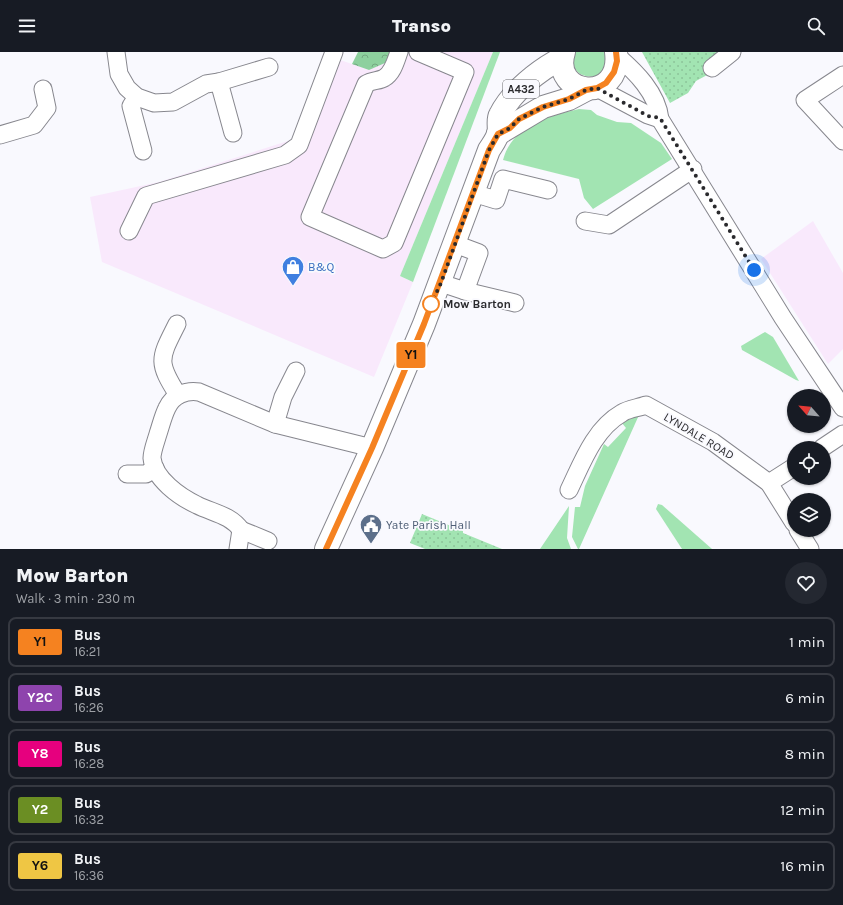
<!DOCTYPE html>
<meta charset="utf-8">
<style>
:root{--surface:#171b24;--page:#242831;--text:#f1f3f6;--muted:#9ea1a6;--line:#363941}
body{margin:0;font-family:Karla,sans-serif;background:var(--page);color:var(--text);height:100vh;display:flex;flex-direction:column;font-size:15px;white-space:nowrap}
*{box-sizing:border-box;margin:0}
p{font-size:13px;color:var(--muted)}
.icon{flex:none;width:22px;height:22px;fill:none;stroke:currentColor;stroke-width:2;stroke-linecap:round;stroke-linejoin:round}
.map{position:relative;height:497px;overflow:hidden}
.drawer{display:flex;flex-direction:column;background:var(--surface);flex:1}
.drawer>*{flex:none}
.badge{padding:0 8px;border-radius:3px;font-size:14px;line-height:26px}
.needle{width:26px;rotate:297deg}
.fabs{position:absolute;left:787px;top:337px;display:grid;gap:8px}
.fabs a{display:grid;place-items:center;width:44px;height:44px;border-radius:50%;background:var(--surface);box-shadow:0 1px 3px #0004;font-size:20px}
.you{position:absolute;width:20px;height:20px;margin:-10px;border:3px solid #fff;border-radius:50%;background:#1a73e8;box-shadow:0 0 0 6px #1a73e833}
.map>.badge{position:absolute;translate:-50% -50%;box-shadow:0 0 0 2px #fff}
.round{display:grid;place-items:center;flex:none;width:42px;height:42px;border-radius:21px;background:var(--page)}
.overview{display:flex;align-items:center;justify-content:space-between;height:68px;padding:0 16px}
h1{font-size:19px;font-weight:800;line-height:30px}
ul{padding:0;list-style:none}
li{display:flex;align-items:center;gap:12px;height:50px;margin:0 8px 6px;padding:0 8px;border:2px solid var(--line);border-radius:8px}
li div{flex:1}
li b{display:block;font-size:15px}
li em{font-style:normal}
li .badge{min-width:44px;font-weight:700;text-align:center}
header{display:flex;justify-content:space-between;align-items:center;height:52px;padding:0 16px;background:var(--surface);font-size:18px;font-weight:800}
.map>svg:first-child{display:block}
.commercial{fill:#f9e9fc}
.green{fill:#a2e4b2}
.forest{fill:url(#forest-crowns)}
.park{fill:url(#park-dots)}
.lines{fill:none;stroke-linecap:round;stroke-linejoin:round}
.minor-casing{stroke:#87878e;stroke-width:19}
.major-casing{stroke:#87878e;stroke-width:24}
.minor{stroke:#fff;stroke-width:17}
.major{stroke:#fff;stroke-width:22}
.line-casing{stroke:#fff;stroke-width:9}
.line{stroke:#f58220;stroke-width:6}
.walk{stroke:#2a2a2d;stroke-width:4;stroke-dasharray:0 7.2}
.stop-dot{fill:#fff;stroke:#f58220;stroke-width:2}
.labels{text-anchor:middle;dominant-baseline:central;stroke-width:3.5;stroke-linejoin:round;paint-order:stroke}
.shield{fill:#f9f9fe;stroke:#68686c;stroke-width:1}
.shield-label{font-size:11px;font-weight:bold;fill:#2a2a2d}
.shop-label{font-size:12px;fill:#366cbe;stroke:#f9f9fe;text-anchor:start}
.stop-label{font-size:12px;font-weight:bold;fill:#2a2a2d;stroke:#f9f9fe;text-anchor:start}
.street-label{font-size:12px;fill:#2a2a2d;stroke:#f9f9fe}
.service-label{font-size:12px;fill:#4e5e75;stroke:#f9f9fe;text-anchor:start}
</style>
<header><svg class="icon" aria-label="menu" viewBox="0 0 24 24"><path d="M4 6h16M4 12h16M4 18h16"/></svg>Transo<svg class="icon" aria-label="search" viewBox="0 0 24 24"><circle cx="10" cy="10" r="6"/><path d="M15 15l6 6"/></svg></header>
<div class="map">
<svg width="843" height="497" viewBox="0 0 843 497">
<defs>
<pattern id="forest-crowns" width="20" height="18" patternUnits="userSpaceOnUse"><rect width="20" height="18" fill="#8dd09e"/><path d="M2 6a3 3 0 1 1 6 0M12 15a3 3 0 1 1 6 0" fill="none" stroke="#73a981"/></pattern>
<pattern id="park-dots" width="8" height="8" patternUnits="userSpaceOnUse"><rect width="8" height="8" fill="#a2e4b2"/><path d="M2 2h.1M6 6h.1" fill="none" stroke="#8cc499" stroke-width="1.8" stroke-linecap="round"/></pattern>
</defs>
<rect width="100%" height="100%" fill="#f9f9fe"/>
<g class="commercial">
<path d="M390,0H493L400,224L413,230L374,325L102,210L90,145L159,130L291,88L301,71L317,29L323,2L369,18Z"/>
<path d="M813,169L843,221V297L828,312L761,207Z"/>
</g>
<g class="green">
<path d="M493,0H500L413,230L400,224Z"/>
<path d="M576,0H606L608,8L600,23C584,29 566,18 576,0Z"/>
<path d="M579,57L591,58L597,63L617,70L631,71L661,91L672,107L593,157L584,146L579,127L503,108C512,74 548,64 579,57Z"/>
<path d="M765,280L773,285L799,329L796,328L742,298L741,294Z"/>
<path d="M639,363L579,497H578L572,485L575,455H580L585,434L604,392L608,395L626,376L622,371Z"/>
<path d="M658,452L662,453L712,497H682L656,457Z"/>
<path d="M569,454L567,486L571,497H540Z"/>
</g>
<path class="forest" d="M358,0H390L385,11L369,18L352,12Z"/>
<g class="park">
<path d="M642,0H722L704,12L709,22L696,29L688,41L670,51Z"/>
<path d="M422,462L463,479V481L502,497H425L410,491Z"/>
</g>
<g class="lines">
<g class="minor-casing">
<g id="minor">
<path d="M116,0L119,22L127,36L137,45L154,51L173,50L206,32L219,30L269,15"/>
<path d="M399,0C396,8 393,21 384,26C379,29 372,28 366,32L310,165L383,197L394,191L465,20L418,0"/>
<path d="M616,3C636,20 657,41 660,67L783,266L843,356"/>
<path d="M712,16L732,0"/>
<path d="M843,23L805,48L843,89"/>
<path d="M219,30L233,81"/>
<path d="M597,36L648,63L660,67"/>
<path d="M137,45L131,54L143,99"/>
<path d="M0,83L34,73L47,56L43,37"/>
<path d="M473,141L496,148L503,127L548,138"/>
<path d="M585,169L609,173L693,117"/>
<path d="M129,179L146,144L285,103L299,93L334,0"/>
<path d="M441,231L465,239L479,201L455,192"/>
<path d="M465,239L515,251"/>
<path d="M177,272C160,306 156,309 178,343"/>
<path d="M275,372L283,345L296,319"/>
<path d="M822,396L843,382"/>
<path d="M127,422H146L155,416"/>
<path d="M769,431L794,415"/>
<path d="M569,438C582,411 594,377 622,361C628,357 638,356 646,353L713,390L769,431L794,471"/>
<path d="M241,478C231,463 213,461 197,453C180,445 154,427 152,406C152,399 156,389 158,382C161,373 163,364 167,356C173,343 186,338 199,340L275,372L372,396"/>
<path d="M241,478L268,489"/>
<path d="M798,478L810,497"/>
<path d="M238,497L241,478"/>
</g>
</g>
<g class="major-casing">
<g id="major">
<path d="M564,0C550,45 623,52 616,0"/>
<path d="M498,82L543,55L569,47L586,38"/>
<path d="M326,497L372,396L424,272L489,98C492,93 497,87 498,81C500,76 497,68 500,63C512,39 539,18 562,6"/>
</g>
</g>
<use href="#minor" class="minor"/>
<use href="#major" class="major"/>
</g>
<g class="lines">
<g class="line-casing">
<path id="line" d="M326,497L372,396L424,272L489,98L498,82L510,76L519,67L543,55L569,47L586,38L597,36L606,31L614,20L617,9L616,0"/>
</g>
<use href="#line" class="line"/>
<path class="walk" d="M431,252L441,231L489,98L498,82L510,76L519,67L543,55L569,47L586,38L597,36L648,64L660,66L754,218"/>
</g>
<defs>
<g id="shop-pin" transform="scale(1.15)"><path d="M0 17L-7.5 6A9.5 9.5 0 1 1 7.5 6Z" fill="#3f7fe0" stroke="#f9f9fe"/><path d="M-5-2.5h2.3a2.7 3.5 0 0 1 5.4 0H5L5.5 6h-11ZM-1.5-2.5h3a1.5 2.3 0 0 0-3 0Z" fill="#fff"/></g>
<g id="civic-pin" transform="scale(1.15)"><path d="M0 17L-7.5 6A9.5 9.5 0 1 1 7.5 6Z" fill="#5c6f8a" stroke="#f9f9fe"/><path d="M-.6-6.5H3V-4.5H.6V-3L4-1V1h2V6H-6V1h2V-1L-.6-3ZM-1.2 2.5V6h2.4V2.5Z" fill="#fff"/></g>
</defs>
<g fill-rule="evenodd">
<use href="#shop-pin" x="293" y="215"/>
<use href="#civic-pin" x="371" y="473"/>
</g>
<circle class="stop-dot" cx="431" cy="252" r="8"/>
<g class="labels">
<rect class="shield" x="503" y="28" width="36" height="18" rx="3"/>
<g class="shield-label">
<text x="521" y="37">A432</text>
</g>
<g class="shop-label">
<text x="308" y="215">B&amp;Q</text>
</g>
<g class="stop-label">
<text x="443" y="252">Mow Barton</text>
</g>
<g class="street-label">
<text transform="translate(699 384) rotate(31)">LYNDALE ROAD</text>
</g>
<g class="service-label">
<text x="386" y="473">Yate Parish Hall</text>
</g>
</g>
</svg>
<div class="fabs">
<a><svg class="needle" viewBox="-14 -14 28 28"><path d="M0-13l5 13h-10z" fill="#e53935"/><path d="M0 13l5-13h-10z" fill="#9ea1a6"/></svg></a>
<a><svg class="icon" aria-label="locate" viewBox="0 0 24 24"><circle cx="12" cy="12" r="6"/><path d="M12 2v4M12 18v4M2 12h4M18 12h4"/></svg></a>
<a><svg class="icon" aria-label="layers" viewBox="0 0 24 24"><path d="M12 4l9 5-9 5-9-5zM3 14l9 5 9-5"/></svg></a>
</div>
<div class="you" style="left:754px;top:218px"></div>
<b class="badge" style="left:411px;top:303px;background:#f58220;color:#111">Y1</b>
</div>
<section class="drawer">
<div class="overview"><div><h1>Mow Barton</h1><p>Walk · 3 min · 230 m</p></div><a class="round"><svg class="icon" aria-label="heart" viewBox="0 0 24 24"><path d="M12 20l-8-8c-3-5 5-10 8-4 3-6 11-1 8 4z"/></svg></a></div>
<ul>
<li><span class="badge" style="background:#f58220;color:#111">Y1</span><div><b>Bus</b><p>16:21</p></div><em>1 min</em></li>
<li><span class="badge" style="background:#8e44ad;color:#fff">Y2C</span><div><b>Bus</b><p>16:26</p></div><em>6 min</em></li>
<li><span class="badge" style="background:#e6007e;color:#fff">Y8</span><div><b>Bus</b><p>16:28</p></div><em>8 min</em></li>
<li><span class="badge" style="background:#6b8e23;color:#fff">Y2</span><div><b>Bus</b><p>16:32</p></div><em>12 min</em></li>
<li><span class="badge" style="background:#efc644;color:#111">Y6</span><div><b>Bus</b><p>16:36</p></div><em>16 min</em></li>
</ul>
</section>
